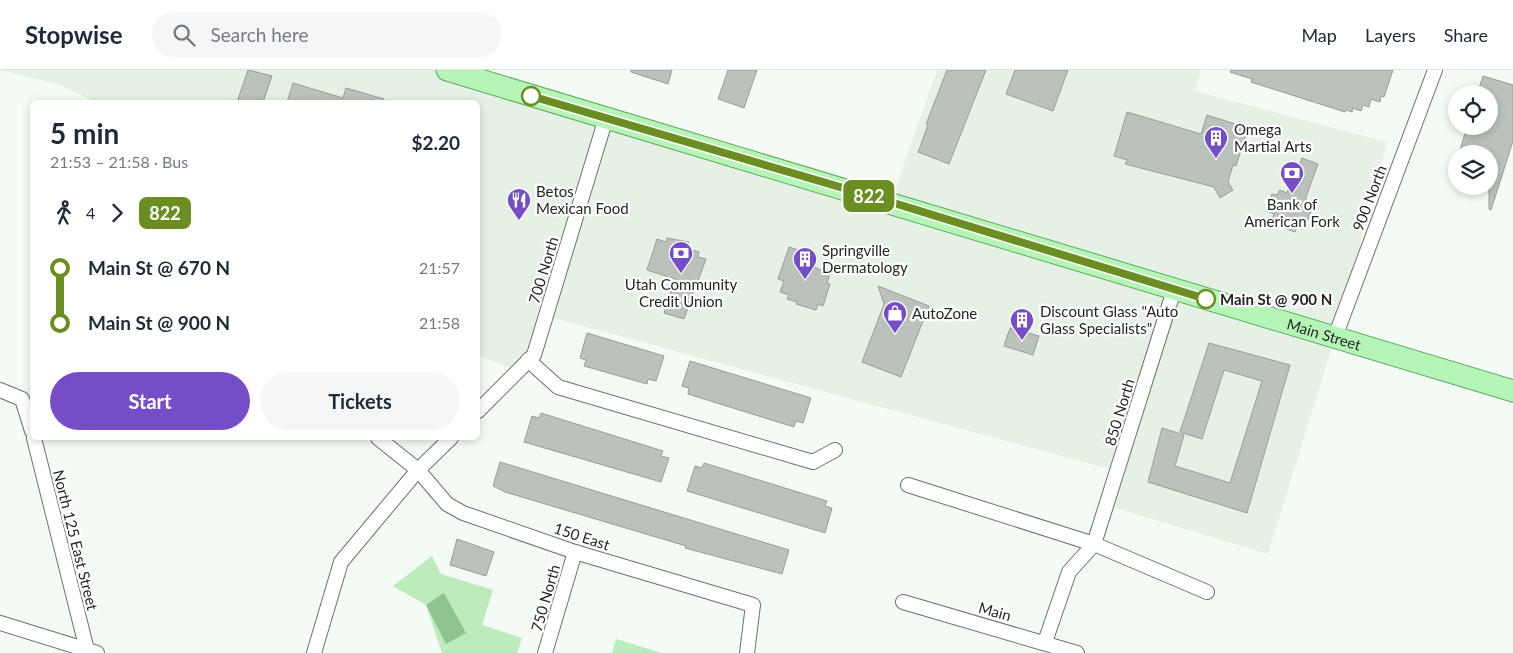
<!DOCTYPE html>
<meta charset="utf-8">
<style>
:root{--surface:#fff;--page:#f6f6f7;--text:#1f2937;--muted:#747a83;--line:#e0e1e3;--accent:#754dc6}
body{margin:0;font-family:Lato,sans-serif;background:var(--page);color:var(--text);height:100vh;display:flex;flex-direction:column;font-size:19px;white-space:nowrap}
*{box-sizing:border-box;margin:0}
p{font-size:16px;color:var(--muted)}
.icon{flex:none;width:28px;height:28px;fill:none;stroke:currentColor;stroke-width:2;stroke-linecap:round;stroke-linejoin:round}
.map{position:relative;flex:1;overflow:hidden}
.panel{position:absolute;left:30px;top:30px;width:450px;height:340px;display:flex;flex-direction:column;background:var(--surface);border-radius:8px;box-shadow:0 2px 8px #0003}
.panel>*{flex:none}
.badge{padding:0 10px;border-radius:8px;font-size:18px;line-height:32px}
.fabs{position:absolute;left:1448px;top:15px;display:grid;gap:10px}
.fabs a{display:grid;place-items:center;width:50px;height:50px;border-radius:50%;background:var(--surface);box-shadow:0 2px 8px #0003;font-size:25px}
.map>.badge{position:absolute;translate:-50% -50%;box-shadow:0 0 0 2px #fff}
.legs{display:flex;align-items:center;gap:8px;height:55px;padding:0 20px;font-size:16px}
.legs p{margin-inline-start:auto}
.summary{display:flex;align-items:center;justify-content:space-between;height:85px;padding:0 20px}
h1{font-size:28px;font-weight:700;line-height:38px}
.primary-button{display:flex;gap:10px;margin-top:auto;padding:10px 20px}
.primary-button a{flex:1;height:58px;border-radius:30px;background:var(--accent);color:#fff;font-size:20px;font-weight:700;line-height:58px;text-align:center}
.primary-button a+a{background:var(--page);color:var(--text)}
ul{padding:0 20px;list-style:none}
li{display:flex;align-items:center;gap:18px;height:55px;font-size:19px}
li i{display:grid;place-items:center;width:8px;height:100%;margin:0 6px;background:currentColor}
li i::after{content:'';width:12px;height:12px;margin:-6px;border:4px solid;border-radius:50%;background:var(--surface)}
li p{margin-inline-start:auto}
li:first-child i{background:linear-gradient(#0000 50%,currentColor 0)}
li:last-child i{background:linear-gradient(currentColor 50%,#0000 0)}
header{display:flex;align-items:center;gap:30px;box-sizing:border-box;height:70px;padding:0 25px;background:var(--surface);border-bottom:1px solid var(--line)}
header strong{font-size:24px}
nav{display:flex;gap:28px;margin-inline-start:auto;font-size:18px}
.search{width:350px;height:45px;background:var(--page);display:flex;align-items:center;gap:12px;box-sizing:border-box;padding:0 18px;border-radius:28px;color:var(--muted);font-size:19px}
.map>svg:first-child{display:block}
.built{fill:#e5f1e5}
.green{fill:#bcebbc}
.water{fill:#8ec58e}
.building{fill:#bbc1bb;stroke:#999e99}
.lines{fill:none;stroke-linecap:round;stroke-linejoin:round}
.street-casing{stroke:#6d726c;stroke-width:16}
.primary-casing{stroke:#62a964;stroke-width:23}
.street{stroke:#fff;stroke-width:14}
.primary{stroke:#b5f6b7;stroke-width:21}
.line-1-casing{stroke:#fff;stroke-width:11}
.line-1{stroke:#6b8e23;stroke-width:8}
.stop-1-dot{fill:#fff;stroke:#6b8e23;stroke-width:2.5}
.labels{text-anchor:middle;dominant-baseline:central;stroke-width:4.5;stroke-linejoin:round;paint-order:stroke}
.poi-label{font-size:15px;fill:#242624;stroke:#fff;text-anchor:start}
.street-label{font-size:15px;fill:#242624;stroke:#fff}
.stop-label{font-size:15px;font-weight:bold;fill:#242624;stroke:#fff;text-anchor:start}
</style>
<header>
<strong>Stopwise</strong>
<div class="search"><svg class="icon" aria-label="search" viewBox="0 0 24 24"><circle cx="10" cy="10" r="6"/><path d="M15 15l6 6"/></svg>Search here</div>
<nav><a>Map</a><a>Layers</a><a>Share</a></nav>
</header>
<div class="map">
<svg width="1513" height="583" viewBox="0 0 1513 583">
<rect width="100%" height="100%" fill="#f4faf4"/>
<path class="built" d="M0,0H448L891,132L937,0H1201L1195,21L1387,72L1335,267L1268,484L1106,435L1117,401L546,246L528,290L518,301L478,286V32H97L57,14Z"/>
<g class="green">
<path d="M432,486L441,504L493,520L482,555L522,568L517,583H442L426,535L393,516Z"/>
<path d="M616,569L662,583H612Z"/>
</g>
<path class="water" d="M444,523L466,563L446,574L426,535Z"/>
<g class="building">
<path d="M248,0L272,6L263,32H237Z"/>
<path d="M631,0H672L668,14L631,2Z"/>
<path d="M728,0H757L744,38L718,29Z"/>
<path d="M947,0H986L949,94L918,82L928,55L926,54Z"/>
<path d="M1015,0H1068L1053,41L1006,24Z"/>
<path d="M1231,0H1393L1384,27L1381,26L1380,32L1371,29L1369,37L1363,35L1361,41L1353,38L1352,42L1346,40L1345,42L1251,12L1252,9L1230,2Z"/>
<path d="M1483,6L1513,15V71L1491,140L1489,139V84H1459L1467,56H1489V24H1477Z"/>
<path d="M293,13L343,28L346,18L384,29L383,32H287Z"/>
<path d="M1127,42L1201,64L1207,45L1248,58L1236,96L1233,95L1228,112L1233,120L1220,128L1214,117L1125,94L1127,90L1114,86Z"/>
<path d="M1302,88L1318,94L1306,127V131L1314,134L1306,155L1304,154L1302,159L1297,157L1295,162L1279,156L1280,152L1272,149L1274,144L1266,141L1272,124L1277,125L1280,120L1287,123L1288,120L1290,121Z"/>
<path d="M667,168L689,172L686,178L699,182L698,187L706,189L684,249L664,243L675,209L647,200L657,169L666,172Z"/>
<path d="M789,177L801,181L798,188L804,189L803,192L830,204L827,213L830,214L823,236L818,234L816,240L796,234L797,232L787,229L789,225L780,222L784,211L778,209Z"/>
<path d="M878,216L929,236L901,307L862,292L884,234Z"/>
<path d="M1010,258L1039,266L1033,285L1004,276Z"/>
<path d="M587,263L664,286L656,311L648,309L647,314L584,296L586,290L580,288Z"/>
<path d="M1209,273L1290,295L1247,443L1148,412L1162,358L1184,365L1175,396L1230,413L1262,311L1224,300L1202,369L1180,362Z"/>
<path d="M690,291L811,328L803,353L796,351L794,357L688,324L689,318L682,316Z"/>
<path d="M541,343L663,381L661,386L669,388L661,412L524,372L532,346L539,348Z"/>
<path d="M500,392L789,480L782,504L685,478L686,476L505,422L493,416Z"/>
<path d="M704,393L827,431L825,436L832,438L825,463L687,421L695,396L702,398Z"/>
<path d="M457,469L494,482L486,506L450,495Z"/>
</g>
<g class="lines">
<g class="street-casing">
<g id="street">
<path d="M1335,267L1435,0"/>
<path d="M528,290L558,317L813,392L835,380"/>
<path d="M0,320L22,329L32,361"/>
<path d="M478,341L534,285L606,48"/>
<path d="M34,368L87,580"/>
<path d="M378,368L418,400L447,434L463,443L575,482L753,535L747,583"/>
<path d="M908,415L1094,474L1207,522"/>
<path d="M903,532L1077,583"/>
<path d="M0,553L97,583"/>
<path d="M1045,572L1069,502L1094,474L1174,220"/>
<path d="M314,583L341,492L418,400L451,368"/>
<path d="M545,583L575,482"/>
</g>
</g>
<g class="primary-casing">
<g id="primary">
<path id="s1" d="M447,0L1513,321"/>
</g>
</g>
<use href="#street" class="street"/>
<use href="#primary" class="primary"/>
</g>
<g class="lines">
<g class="line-1-casing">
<path id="line-1" d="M531,26L884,130L1206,229"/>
</g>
<use href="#line-1" class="line-1"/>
</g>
<defs>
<g id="building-pin" transform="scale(1.25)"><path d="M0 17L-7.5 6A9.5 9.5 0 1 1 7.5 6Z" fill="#754dc6" stroke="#fff"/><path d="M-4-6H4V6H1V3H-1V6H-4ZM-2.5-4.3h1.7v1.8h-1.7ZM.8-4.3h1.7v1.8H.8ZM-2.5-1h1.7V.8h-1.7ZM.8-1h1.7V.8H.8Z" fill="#fff"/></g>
<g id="bank-pin" transform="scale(1.25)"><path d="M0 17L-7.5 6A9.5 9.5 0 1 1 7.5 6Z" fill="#754dc6" stroke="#fff"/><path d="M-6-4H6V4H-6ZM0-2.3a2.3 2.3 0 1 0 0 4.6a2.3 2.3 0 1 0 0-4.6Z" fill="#fff"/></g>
<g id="restaurant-pin" transform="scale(1.25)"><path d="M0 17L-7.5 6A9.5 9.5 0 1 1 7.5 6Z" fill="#754dc6" stroke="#fff"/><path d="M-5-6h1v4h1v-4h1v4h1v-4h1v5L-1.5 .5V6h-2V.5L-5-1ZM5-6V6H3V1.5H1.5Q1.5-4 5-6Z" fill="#fff"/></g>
<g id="shop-pin" transform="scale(1.25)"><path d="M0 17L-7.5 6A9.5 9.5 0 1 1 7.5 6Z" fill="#754dc6" stroke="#fff"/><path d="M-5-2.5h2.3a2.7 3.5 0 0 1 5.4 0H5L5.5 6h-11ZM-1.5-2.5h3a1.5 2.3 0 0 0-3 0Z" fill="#fff"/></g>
</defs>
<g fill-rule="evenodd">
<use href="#building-pin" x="1216" y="68"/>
<use href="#bank-pin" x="1292" y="103"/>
<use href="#restaurant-pin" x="519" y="130"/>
<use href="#bank-pin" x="681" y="183"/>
<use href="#building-pin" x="805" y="189"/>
<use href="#shop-pin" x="895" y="243"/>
<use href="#building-pin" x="1022" y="250"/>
</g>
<g class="stop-1-dot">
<circle cx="531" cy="26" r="9"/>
<circle cx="1206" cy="229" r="9"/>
</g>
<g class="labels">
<g class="poi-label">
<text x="1234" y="59">Omega<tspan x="1234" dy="17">Martial Arts</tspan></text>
<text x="536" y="121">Betos<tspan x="536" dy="17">Mexican Food</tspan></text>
<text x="1292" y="134" text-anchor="middle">Bank of<tspan x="1292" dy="17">American Fork</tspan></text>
<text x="822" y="180">Springville<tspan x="822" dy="17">Dermatology</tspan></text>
<text x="681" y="214" text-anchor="middle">Utah Community<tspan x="681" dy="17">Credit Union</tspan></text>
<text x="1040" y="241">Discount Glass "Auto<tspan x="1040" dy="17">Glass Specialists"</tspan></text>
<text x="912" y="243">AutoZone</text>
</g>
<g class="street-label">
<text transform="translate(1369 128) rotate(-69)">900 North</text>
<text transform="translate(543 200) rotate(-73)">700 North</text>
<text stroke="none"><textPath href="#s1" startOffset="916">Main Street</textPath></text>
<text transform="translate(1119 342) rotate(-73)">850 North</text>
<text transform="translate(582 466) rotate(18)">150 East</text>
<text transform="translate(76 470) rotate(76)">North 125 East Street</text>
<text transform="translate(545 528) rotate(-74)">750 North</text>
<text transform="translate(995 541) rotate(16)">Main</text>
</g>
<g class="stop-label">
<text x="1220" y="229">Main St @ 900 N</text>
</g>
</g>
</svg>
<div class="fabs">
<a><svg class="icon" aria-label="locate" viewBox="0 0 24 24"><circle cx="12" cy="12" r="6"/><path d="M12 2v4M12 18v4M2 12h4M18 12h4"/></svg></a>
<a><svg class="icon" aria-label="layers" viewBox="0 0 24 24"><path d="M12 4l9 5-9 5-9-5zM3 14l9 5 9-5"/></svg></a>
</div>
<b class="badge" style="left:869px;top:126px;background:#6b8e23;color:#fff">822</b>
<section class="panel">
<div class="summary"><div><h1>5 min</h1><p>21:53 – 21:58 · Bus</p></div><b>$2.20</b></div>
<div class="legs"><svg class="icon" aria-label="walk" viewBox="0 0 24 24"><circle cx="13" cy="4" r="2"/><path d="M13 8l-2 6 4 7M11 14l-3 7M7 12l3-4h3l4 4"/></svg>4<svg class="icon" aria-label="forward" viewBox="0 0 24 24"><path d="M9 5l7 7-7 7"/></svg><b class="badge" style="background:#6b8e23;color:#fff">822</b></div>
<ul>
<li><i style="color:#6b8e23"></i><b>Main St @ 670 N</b><p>21:57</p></li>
<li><i style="color:#6b8e23"></i><b>Main St @ 900 N</b><p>21:58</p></li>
</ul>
<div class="primary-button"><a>Start</a><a>Tickets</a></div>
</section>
</div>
